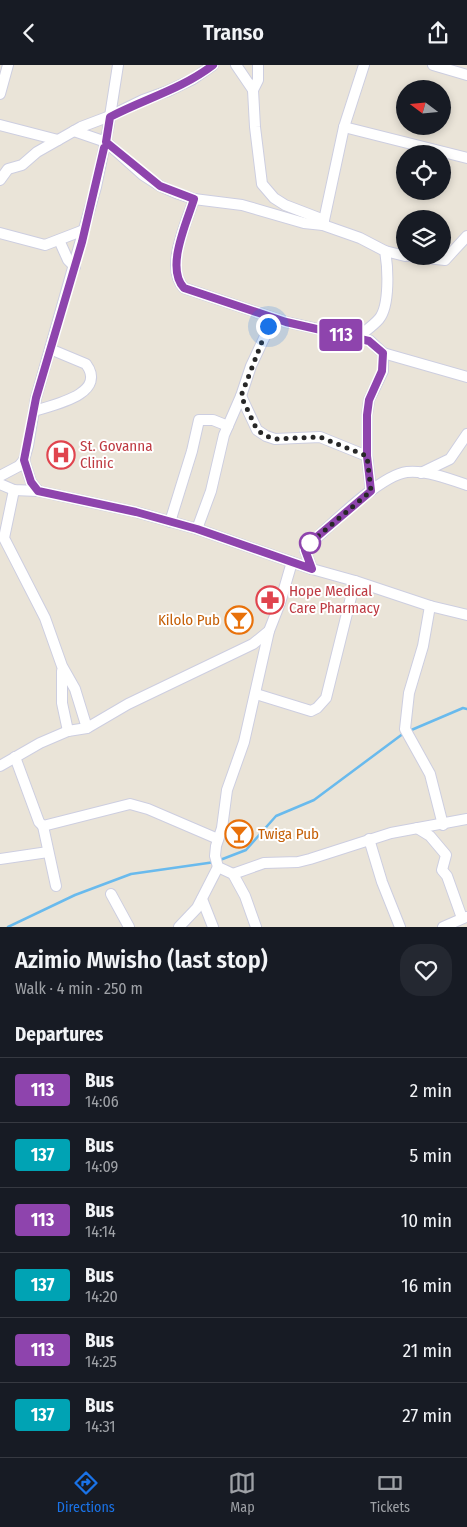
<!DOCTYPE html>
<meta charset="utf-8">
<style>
:root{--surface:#171b24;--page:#242831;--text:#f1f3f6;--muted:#9ea1a6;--line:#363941;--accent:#1a73e8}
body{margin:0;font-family:"Fira Sans Condensed",sans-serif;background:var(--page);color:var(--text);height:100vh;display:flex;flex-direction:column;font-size:19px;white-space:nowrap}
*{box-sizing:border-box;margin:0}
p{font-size:16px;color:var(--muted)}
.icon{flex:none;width:28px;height:28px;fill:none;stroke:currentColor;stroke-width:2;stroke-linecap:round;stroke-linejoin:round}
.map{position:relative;height:862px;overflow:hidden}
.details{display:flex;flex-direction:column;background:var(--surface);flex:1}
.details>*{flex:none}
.badge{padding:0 10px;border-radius:4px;font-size:18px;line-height:32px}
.needle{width:32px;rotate:286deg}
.tools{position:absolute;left:396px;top:15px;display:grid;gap:10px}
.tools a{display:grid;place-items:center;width:55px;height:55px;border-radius:50%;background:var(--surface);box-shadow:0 2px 8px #0003;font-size:25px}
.you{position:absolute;width:25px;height:25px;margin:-12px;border:4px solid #fff;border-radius:50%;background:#1a73e8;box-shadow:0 0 0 8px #1a73e833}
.map>.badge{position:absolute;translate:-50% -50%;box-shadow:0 0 0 2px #fff}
h2{padding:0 15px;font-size:19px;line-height:45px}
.round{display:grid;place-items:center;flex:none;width:52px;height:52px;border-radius:20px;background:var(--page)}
.head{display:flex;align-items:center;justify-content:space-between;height:85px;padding:0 15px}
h1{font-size:24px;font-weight:600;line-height:38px}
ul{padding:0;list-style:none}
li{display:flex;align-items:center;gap:15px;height:65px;padding:0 15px;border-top:1px solid var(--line)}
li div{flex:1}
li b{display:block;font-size:19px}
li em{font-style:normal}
li .badge{min-width:55px;font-weight:700;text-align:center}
header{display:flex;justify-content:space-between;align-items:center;height:65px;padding:0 15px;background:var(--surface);font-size:22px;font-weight:600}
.menu{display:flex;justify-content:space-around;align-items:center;height:70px;border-top:1px solid var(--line);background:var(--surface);font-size:14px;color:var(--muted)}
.menu a{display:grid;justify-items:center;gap:2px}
.menu .on{color:var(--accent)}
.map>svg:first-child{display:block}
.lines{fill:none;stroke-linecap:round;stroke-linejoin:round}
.stream{stroke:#69baed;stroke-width:2.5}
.minor-casing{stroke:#cdcee0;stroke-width:12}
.minor{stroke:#fff;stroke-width:10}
.line-casing{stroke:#fff;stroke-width:11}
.line{stroke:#8e44ad;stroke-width:8}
.walk{stroke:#272727;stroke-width:5;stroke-dasharray:0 9}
.stop-dot{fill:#fff;stroke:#8e44ad;stroke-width:2.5}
.labels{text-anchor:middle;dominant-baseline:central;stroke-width:4;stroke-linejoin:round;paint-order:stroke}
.health-label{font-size:15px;fill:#be3a42;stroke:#fff;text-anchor:start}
.food-label{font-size:15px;fill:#c56008;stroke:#fff;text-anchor:end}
</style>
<header><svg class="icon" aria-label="back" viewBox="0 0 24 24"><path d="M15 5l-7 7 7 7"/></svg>Transo<svg class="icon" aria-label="share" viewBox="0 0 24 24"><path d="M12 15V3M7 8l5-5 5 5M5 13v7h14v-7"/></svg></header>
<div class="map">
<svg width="467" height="862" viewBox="0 0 467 862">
<rect width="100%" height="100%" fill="#eae4d8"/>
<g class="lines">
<g class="stream">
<path d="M409,666L463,643L467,644"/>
<path d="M220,795L246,785L276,751L314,735L404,668"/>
<path d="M8,862L75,830L131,809L215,797"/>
</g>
<g class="minor-casing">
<g id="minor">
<path d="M236,0L253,25"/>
<path d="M258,0V15L253,25L255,62L262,119L274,133L285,140L324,155"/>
<path d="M433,0L467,10"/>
<path d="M0,29L8,0"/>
<path d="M0,60L58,75"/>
<path d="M344,62L467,93"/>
<path d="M74,66L106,77L143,110L160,121L176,128L194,134L242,140L304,158L323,160L360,173L385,186C388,202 390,241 379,254C373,261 365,266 358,272"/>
<path d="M0,115L8,104L22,100L37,87L81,62L110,51L143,35L168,26L193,14L213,0"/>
<path d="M194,134C187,157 164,203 184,223L286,257L369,275L383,288V306L369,335L367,350V391L371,426"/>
<path d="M323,160L344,62L364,0"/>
<path d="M0,168L45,180L84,165"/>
<path d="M59,175L68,195L75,202"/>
<path d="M385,186L405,191"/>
<path d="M409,191L445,195L467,171"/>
<path d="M383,288L467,312"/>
<path d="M241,331L257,365L266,371L275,374L320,372L367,391"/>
<path d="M34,346C53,340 108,329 86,299L50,284"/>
<path d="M24,395L31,417L38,426"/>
<path d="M421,408L450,394L467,369"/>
<path d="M0,411L19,401L24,395L28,381L36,333L96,122L108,64L118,0"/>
<path d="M0,419L14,425L38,426L136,447L197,464L312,504L355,516L430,541L467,550"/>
<path d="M14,425L4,473L45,553L62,601L75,624L87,663"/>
<path d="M170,457L192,386L199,355H213L228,361"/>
<path d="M197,464L211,426L224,370L241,331L251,301L266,269L268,261L264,250"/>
<path d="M312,504L305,485L312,477C333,458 381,410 407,407C426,405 450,414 467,420"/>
<path d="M430,541L423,581L409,628L405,664L430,709L443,760"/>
<path d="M62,606V638L68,666"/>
<path d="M256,629L311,646L317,643L326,633L355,516"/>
<path d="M15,692L39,757L43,761L130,739L148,744L218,774"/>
<path d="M0,701L40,678L68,666L87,663L128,639L253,579L269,566L280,538L292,497"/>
<path d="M43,761L56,821"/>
<path d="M417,763L430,771L446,790L442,805L447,811L462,853"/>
<path d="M369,774L382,817L400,862"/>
<path d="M0,794L48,787"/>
<path d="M233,809L264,798L298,797L310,794L391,768L467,754"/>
<path d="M111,829L129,862"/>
<path d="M202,834L213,862"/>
<path d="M179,862L197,843L218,802"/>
<path d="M256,862L245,831L233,809L218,802L215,791L216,781L222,763L227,725L244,677L269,566"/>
<path d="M443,862L466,852"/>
</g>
</g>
<use href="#minor" class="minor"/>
</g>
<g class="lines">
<g class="line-casing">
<path id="line" d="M104,83L82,177L36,333L24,395L31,417L38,426L136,447L197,464L312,504L305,485L312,476L371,426L367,391V350L369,335L382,306L383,288L369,276L286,257L184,223C165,203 187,157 194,134L160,121L106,77L110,52C144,34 182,24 213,0"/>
</g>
<use href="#line" class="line"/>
<path class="walk" d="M268,261L241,331L257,365L266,371L275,374L320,372L367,391L371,426L310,478"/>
</g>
<defs>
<g id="hospital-ring" transform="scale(1.4375)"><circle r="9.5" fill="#fff" stroke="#e0444e" stroke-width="1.5"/><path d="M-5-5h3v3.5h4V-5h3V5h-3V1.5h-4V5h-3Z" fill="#e0444e"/></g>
<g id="pharmacy-ring" transform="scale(1.4375)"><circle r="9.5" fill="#fff" stroke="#e0444e" stroke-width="1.5"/><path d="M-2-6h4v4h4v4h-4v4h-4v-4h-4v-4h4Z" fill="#e0444e"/></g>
<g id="bar-ring" transform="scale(1.4375)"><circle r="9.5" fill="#fff" stroke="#e8710a" stroke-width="1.5"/><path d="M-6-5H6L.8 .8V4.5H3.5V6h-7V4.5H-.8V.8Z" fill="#e8710a"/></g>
</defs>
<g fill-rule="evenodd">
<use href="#hospital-ring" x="61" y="390"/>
<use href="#pharmacy-ring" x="270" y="535"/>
<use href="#bar-ring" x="239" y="555"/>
<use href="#bar-ring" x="239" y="769"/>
</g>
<circle class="stop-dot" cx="310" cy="478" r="10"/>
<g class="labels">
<g class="health-label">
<text x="80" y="381">St. Govanna<tspan x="80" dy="17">Clinic</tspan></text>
<text x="289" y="526">Hope Medical<tspan x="289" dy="17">Care Pharmacy</tspan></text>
</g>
<g class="food-label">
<text x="220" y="555">Kilolo Pub</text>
<text x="258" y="769" text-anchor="start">Twiga Pub</text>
</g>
</g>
</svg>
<div class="tools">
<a><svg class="needle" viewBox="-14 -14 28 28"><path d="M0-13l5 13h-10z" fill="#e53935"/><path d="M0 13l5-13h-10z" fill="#9ea1a6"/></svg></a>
<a><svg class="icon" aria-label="locate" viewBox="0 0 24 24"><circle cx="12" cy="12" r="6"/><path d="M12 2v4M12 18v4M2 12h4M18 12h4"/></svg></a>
<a><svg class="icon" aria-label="layers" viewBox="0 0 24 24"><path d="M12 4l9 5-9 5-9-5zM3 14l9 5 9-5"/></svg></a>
</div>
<div class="you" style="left:268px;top:261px"></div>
<b class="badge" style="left:341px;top:270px;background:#8e44ad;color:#fff">113</b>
</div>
<section class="details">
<div class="head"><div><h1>Azimio Mwisho (last stop)</h1><p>Walk · 4 min · 250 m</p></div><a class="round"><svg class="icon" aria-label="heart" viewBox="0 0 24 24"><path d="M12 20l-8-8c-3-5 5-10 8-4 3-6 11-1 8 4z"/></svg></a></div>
<h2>Departures</h2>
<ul>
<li><span class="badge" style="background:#8e44ad;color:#fff">113</span><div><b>Bus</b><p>14:06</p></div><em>2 min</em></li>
<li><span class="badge" style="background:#00a3b4;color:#fff">137</span><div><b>Bus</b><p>14:09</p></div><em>5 min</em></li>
<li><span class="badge" style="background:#8e44ad;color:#fff">113</span><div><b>Bus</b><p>14:14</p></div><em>10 min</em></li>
<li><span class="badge" style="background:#00a3b4;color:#fff">137</span><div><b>Bus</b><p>14:20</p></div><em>16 min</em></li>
<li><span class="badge" style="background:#8e44ad;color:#fff">113</span><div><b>Bus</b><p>14:25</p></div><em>21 min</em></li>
<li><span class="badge" style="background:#00a3b4;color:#fff">137</span><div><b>Bus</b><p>14:31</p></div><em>27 min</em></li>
</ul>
</section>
<nav class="menu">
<a class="on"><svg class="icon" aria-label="directions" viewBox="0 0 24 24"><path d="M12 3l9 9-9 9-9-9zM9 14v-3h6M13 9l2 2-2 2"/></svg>Directions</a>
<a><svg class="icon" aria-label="map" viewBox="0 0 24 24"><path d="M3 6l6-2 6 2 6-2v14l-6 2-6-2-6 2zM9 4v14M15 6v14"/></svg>Map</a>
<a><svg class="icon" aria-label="tickets" viewBox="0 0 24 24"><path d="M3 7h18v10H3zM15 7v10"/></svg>Tickets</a>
</nav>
